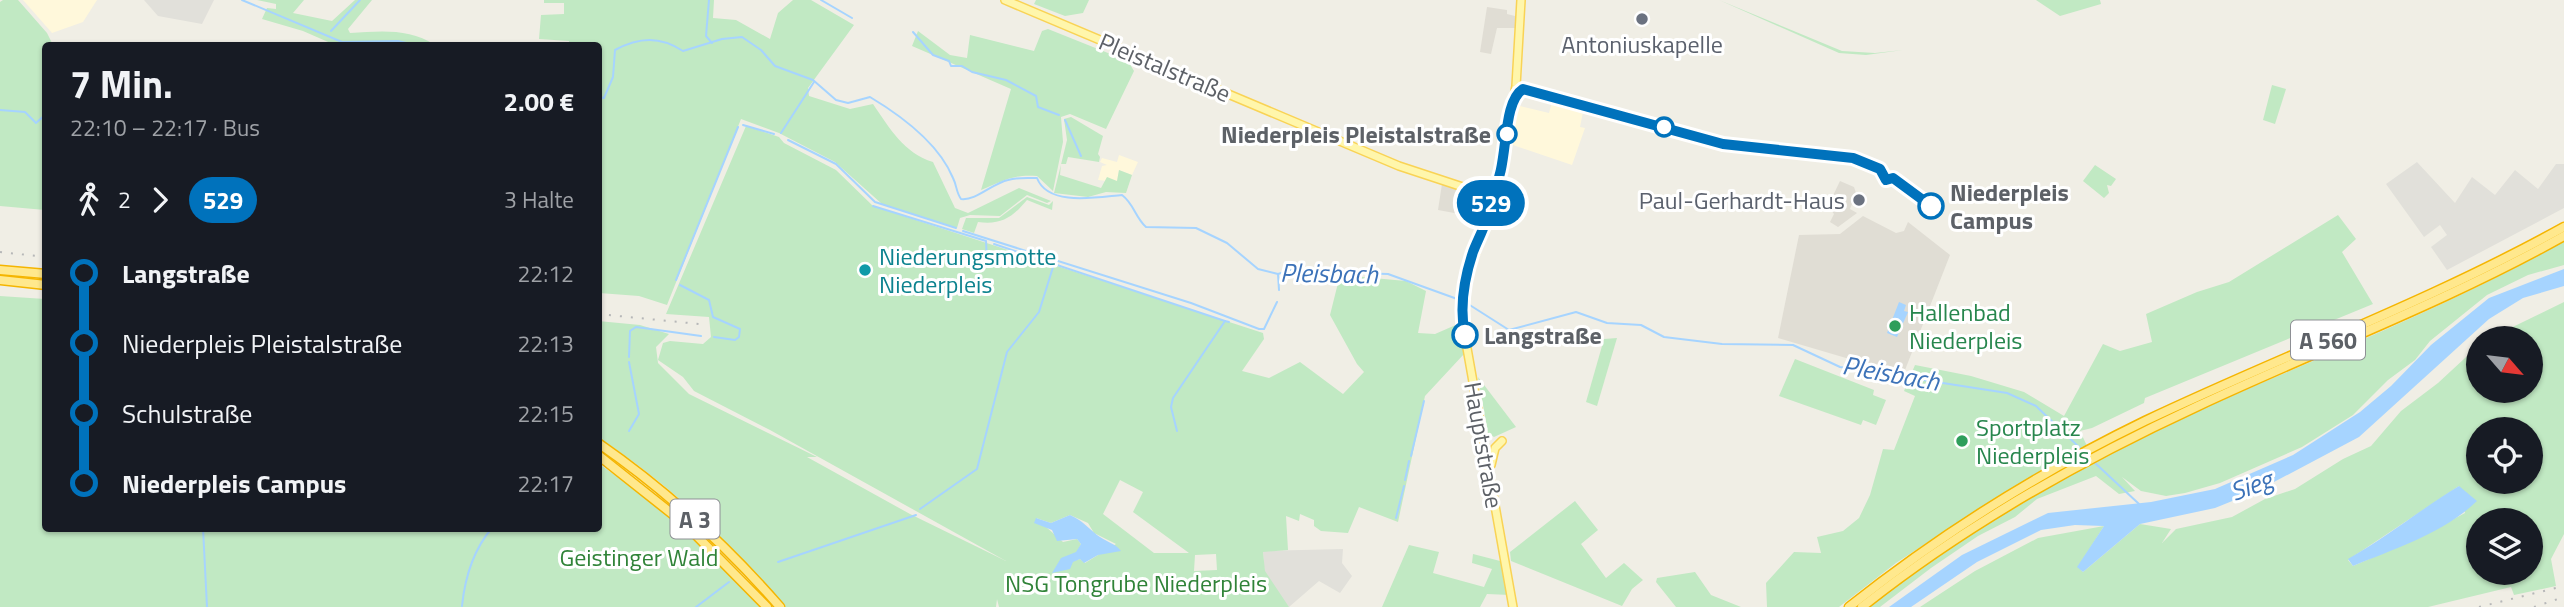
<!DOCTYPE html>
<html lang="de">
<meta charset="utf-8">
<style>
:root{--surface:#171b24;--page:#242831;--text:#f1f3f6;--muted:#9ea1a6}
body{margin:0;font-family:"Titillium Web",sans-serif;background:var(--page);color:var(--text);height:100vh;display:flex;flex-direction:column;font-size:26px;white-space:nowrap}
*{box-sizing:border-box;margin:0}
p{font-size:23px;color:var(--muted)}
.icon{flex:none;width:38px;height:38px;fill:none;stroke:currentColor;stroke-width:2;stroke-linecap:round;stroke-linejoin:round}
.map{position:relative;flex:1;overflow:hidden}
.details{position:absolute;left:42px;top:42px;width:560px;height:490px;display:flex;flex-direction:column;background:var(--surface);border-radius:7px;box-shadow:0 2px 5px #0004}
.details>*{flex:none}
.badge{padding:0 14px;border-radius:23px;font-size:24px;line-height:46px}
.needle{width:46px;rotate:118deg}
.fabs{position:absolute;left:2466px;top:326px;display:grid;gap:14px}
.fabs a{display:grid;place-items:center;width:77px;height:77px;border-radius:50%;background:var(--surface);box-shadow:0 2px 5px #0004;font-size:35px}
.map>.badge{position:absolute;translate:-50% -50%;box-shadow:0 0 0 4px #fff}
.legs{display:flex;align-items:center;gap:10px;height:77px;padding:0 28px;font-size:23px}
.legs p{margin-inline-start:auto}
.head{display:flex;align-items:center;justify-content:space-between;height:119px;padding:0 28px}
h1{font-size:38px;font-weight:700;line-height:52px}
ul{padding:0 28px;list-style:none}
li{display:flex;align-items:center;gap:24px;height:70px;font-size:26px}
li i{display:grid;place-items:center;width:10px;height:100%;margin:0 9px;background:currentColor}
li i::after{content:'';width:18px;height:18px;margin:-9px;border:5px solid;border-radius:50%;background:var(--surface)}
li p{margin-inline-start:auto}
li:first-child i{background:linear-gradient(#0000 50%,currentColor 0)}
li:last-child i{background:linear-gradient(currentColor 50%,#0000 0)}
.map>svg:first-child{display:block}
.commercial{fill:#fff8db}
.industrial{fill:#e1e0da}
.education{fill:#e0ddd4}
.green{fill:#c1e9c3;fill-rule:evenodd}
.water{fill:#a6d4ff}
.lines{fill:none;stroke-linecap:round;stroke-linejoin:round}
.stream{stroke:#a6d4ff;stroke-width:2}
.major-casing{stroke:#f9d355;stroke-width:10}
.highway-casing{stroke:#f5b500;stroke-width:11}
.major{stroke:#fff6ab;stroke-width:7}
.highway{stroke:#ffe88d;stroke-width:8}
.rail{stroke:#b6b7b8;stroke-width:2;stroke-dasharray:2 9;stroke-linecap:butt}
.line-1-casing{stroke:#fff;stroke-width:16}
.line-1{stroke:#0072bc;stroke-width:10}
.worship-dot{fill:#6b7280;stroke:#fff;stroke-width:2.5}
.stop-1-dot{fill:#fff;stroke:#0072bc;stroke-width:3.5}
.culture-dot{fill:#0f9aa8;stroke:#fff;stroke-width:2.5}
.leisure-dot{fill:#2e9e5b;stroke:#fff;stroke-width:2.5}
.labels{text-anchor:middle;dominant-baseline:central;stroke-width:6;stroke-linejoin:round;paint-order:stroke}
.shield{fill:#fff;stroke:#8e9095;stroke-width:2}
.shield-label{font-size:23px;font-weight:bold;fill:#5d6167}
.worship-label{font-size:24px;fill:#5b616d;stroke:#fff}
.street-label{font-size:24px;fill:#5d6167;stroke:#fff}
.stop-label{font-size:24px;font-weight:bold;fill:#5d6167;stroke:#fff;text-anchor:start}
.culture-label{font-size:24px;fill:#0d838f;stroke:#fff;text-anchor:start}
.leisure-label{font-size:24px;fill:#27864d;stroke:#fff;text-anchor:start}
.park-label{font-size:24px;fill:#308338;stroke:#fff}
.water-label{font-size:26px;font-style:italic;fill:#3c72b8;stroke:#fff}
</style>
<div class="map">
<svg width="2564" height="607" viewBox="0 0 2564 607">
<rect width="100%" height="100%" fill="#f0eee5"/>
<g class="commercial">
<path d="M23,0H97L83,22L52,33Z"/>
<path d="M1553,98L1584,107L1580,127L1585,128L1572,165L1510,144L1516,105L1549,113Z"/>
<path d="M1119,155L1138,162L1132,175L1119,170L1117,182L1098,180L1102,166L1107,165L1100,162L1102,158L1117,162Z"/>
</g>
<g class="industrial">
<path d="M144,0H214L202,24L158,16Z"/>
<path d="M2417,162L2455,203L2472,177L2495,195L2515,170L2538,189L2556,164H2564V208L2447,270L2431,247L2447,235L2440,225L2424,237L2386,184Z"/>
<path d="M1343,549L1342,563L1352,576L1340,593L1319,581L1289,607L1265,581L1263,551Z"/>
</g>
<g class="education">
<path d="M1487,7L1507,10V14L1515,16V28H1497L1491,54L1480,52Z"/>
<path d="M1840,181L1854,187L1856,193L1850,209L1857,213L1838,227L1830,222L1834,214L1828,206Z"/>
<path d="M1442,184L1475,197L1483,211L1481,218L1438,210Z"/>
<path d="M1863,216L1896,233L1904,231L1908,222L1950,255L1905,370L1846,358L1778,338L1799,235L1840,234Z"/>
</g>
<g class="green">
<path d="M3,0H18L47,33L53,45L46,46L45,210L0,206V2Z"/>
<path d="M257,0H304L293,13L332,21L355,0H372L348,29L350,33C381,31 409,28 435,45H335L303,31L262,19L267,8L276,9V4Z"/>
<path d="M544,0H714L713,18L736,20L770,39L778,13L793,0H811L854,25L808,88L809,96L850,109L873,104C890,129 904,153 933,162L955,208L968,213L1019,188L1051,201L1047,203L1027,195L1000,216L970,215L960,218L957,228L882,204L835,162L779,133L741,119L667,305L639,296L599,293L598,46L569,45V41L539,39L541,15L564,14V3H544Z"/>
<path d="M1036,0H1089L1083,13L1065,16L1034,4Z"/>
<path d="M1719,0L1842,51L1875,53L1903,50L1866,55L1839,53Z"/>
<path d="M2036,0H2100L2101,4L2060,16Z"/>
<path d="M1048,29L1128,61L1134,71L1106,129L1070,114L1061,117L1063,142L1053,191L1037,176C1013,174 1003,181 981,190L1011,89L912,46L918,31L950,55L967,58L970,35L1034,51L1042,31Z"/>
<path d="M2272,85L2286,89L2275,124L2263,120Z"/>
<path d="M1071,117L1103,136L1098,154L1100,157L1099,162L1068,157L1066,164H1061L1060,175L1101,188L1107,177L1117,181L1119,170L1132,175L1126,193L1106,192L1088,197L1054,193L1067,140L1064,119Z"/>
<path d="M746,126L779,137L784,143L836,170L873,206L1263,333L1264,339L1242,371L1269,378L1300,362L1343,394L1364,372L1357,364L1330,315L1340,275L1406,281L1426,291L1418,333L1435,334L1458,324L1464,354L1425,396L1398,522L1359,507L1348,533L1321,531L1314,526V520L1300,514L1299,521L1286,516L1288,550L1263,552L1265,571L1289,607H999L997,599L996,607H785C729,542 671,485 599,438L598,321L640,325L669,334L656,347L658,363L689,394L817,457H807L910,514L1006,561L770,430L694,391L683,377L658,360L663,343L670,341L703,344L711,337L709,317L666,314ZM1120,480L1143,492L1133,512L1189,553H1154L1103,514ZM1070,515L1088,523L1094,533L1116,544L1085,563L1080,559L1073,561L1081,544L1077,539L1063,542L1036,518L1051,523ZM1216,554L1217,570L1194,571L1195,555Z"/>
<path d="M2095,165L2116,179L2111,186L2107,185L2109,193L2104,198L2083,181Z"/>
<path d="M1027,197L1049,205L1053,201L1052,210L1027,200C1012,218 1001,225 978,222L974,233L962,229L966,218H999Z"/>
<path d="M2338,215L2356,239L2342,252L2373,304L2145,398L2144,403L2092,428L2080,431L2087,446L2003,493L1896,563L1839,607H1767L1766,583L1794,552L1821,553L1817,537L1843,531L1859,518L1870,495L1883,449L1894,450L1915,396L1904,391L1915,365L1971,376L2024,392L2064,416L2103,344L2120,351L2152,342L2146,314L2197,292L2229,282Z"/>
<path d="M2564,241V265L2528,275L2487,295L2430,341L2415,360L2388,380L2353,415L2302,447L2220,483L2185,493L2166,496L2141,491L2122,477L2135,491L2119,494L2096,476L2037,499L2015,517L1978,536L1931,568L1880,607H1869C1962,534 2064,473 2171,423C2302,363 2439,313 2564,241Z"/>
<path d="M0,296L45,299L46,528H598L599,464C658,504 715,551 760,607H0Z"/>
<path d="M2564,302V534L2551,559L2556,586L2514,595L2511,587L2428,607H1920L1975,571L2038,538L2104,526L2078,567L2083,572L2140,524L2171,529L2162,543L2176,529L2232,517L2265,499L2295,489L2343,459L2371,446L2401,411L2438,383L2478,346V390H2530V338H2490ZM2478,429H2530V481H2478ZM2459,486L2465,513L2420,537L2353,566L2348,560ZM2478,520H2530V572H2478Z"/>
<path d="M1617,338L1597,406L1586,402L1604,339Z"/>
<path d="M1795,359L1874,390L1873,395L1886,400L1876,425L1863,420L1861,425L1779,396Z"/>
<path d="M1478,377L1516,427L1494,437L1488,433Z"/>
<path d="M1575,501L1598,530L1581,544L1606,578L1624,563L1643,580L1632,589L1622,606L1511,561L1510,552Z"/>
<path d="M1409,545L1439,552L1433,573L1484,587L1492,569L1472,563L1473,554L1504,562L1510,595L1487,594L1480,607H1382Z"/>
<path d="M1695,572L1711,595L1741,607H1676L1656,582L1657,578Z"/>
</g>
<g class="water">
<path d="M2564,269V286L2523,298L2489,319L2359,437L2257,491L2215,508L2140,524L2083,572L2077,567L2104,526L2075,525L2041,530L1977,562L1911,607H1889L1962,555L2048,513L2151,502L2215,489L2293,455L2360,412L2391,386L2431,345L2489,298Z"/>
<path d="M1899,302L1906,305L1904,311L1908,312L1897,337L1887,333Z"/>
<path d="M2459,486L2477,501C2444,533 2394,549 2353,566L2348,559C2387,537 2421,509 2459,486Z"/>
<path d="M1070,515C1083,521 1087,527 1097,535C1106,542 1115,543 1121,551L1098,555L1084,563L1080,559L1073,562L1070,569L1052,573L1061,558L1076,552L1081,544L1077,539L1057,541L1052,530L1034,523L1036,518L1051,523Z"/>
</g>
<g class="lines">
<g class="stream">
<path d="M242,0L342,42L398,41L419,46"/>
<path d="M709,0L706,36L712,43"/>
<path d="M821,0L852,18"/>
<path d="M331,31L360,0"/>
<path d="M913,32L933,55L949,61L951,66H962L972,72L1006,80L1036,96L1038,107L1059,115"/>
<path d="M598,97L604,98L613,77L615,50C639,37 660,36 683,51L722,39L742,37L761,50L775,66L813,80L836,100L848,103L870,97C900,115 939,144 953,178C957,186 956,192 961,199C976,201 993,183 1008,180C1017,177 1027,178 1037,178C1048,207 1098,197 1122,195C1134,204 1135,217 1146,227L1196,228L1227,243L1258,269L1278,274L1291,270L1337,268L1354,273L1388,274L1460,300"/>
<path d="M0,110L25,112L36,123L46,114"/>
<path d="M1065,120L1081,156"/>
<path d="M743,125L774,134"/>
<path d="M781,133L814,82"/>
<path d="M788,140L836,164L875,202L956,228"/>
<path d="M873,206L986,241L987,262"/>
<path d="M963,231L1191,303L1259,329H1264L1277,302"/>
<path d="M994,244L1225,321"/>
<path d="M1278,274L1279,290"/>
<path d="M676,280L738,127"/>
<path d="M680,285L709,300L713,317L740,329L739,337L735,340L714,337"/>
<path d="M1465,302L1509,330L1576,312L1607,323L1641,325L1664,337L1722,344L1793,345L1840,367L2007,393L2036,406L2083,451"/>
<path d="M629,357L630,331L636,327L701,336"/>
<path d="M629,431L639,414L629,362"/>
<path d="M1177,431L1171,407L1173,398L1225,321L1229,322"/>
<path d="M1411,456L1424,401"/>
<path d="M2094,462L2139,504"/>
<path d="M1405,480L1409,461"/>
<path d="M920,509L977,469L1007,352L1039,312L1054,264"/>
<path d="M1396,518L1404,486"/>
<path d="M203,528L207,607"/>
<path d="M778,562L916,515"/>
<path d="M462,606C465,577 473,550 492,528"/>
<path d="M696,607L729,582"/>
</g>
<g class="major-casing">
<g id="major">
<path d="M1005,0L1399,166L1481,193"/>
<path d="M1516,96L1520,90L1529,89"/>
<circle cx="1487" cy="197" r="7"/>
<path d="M1492,192L1499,180L1516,86L1521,0"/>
<path d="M1488,204V217L1464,286L1462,320L1513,607"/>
<path d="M1491,465L1495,448L1502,441"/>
</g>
</g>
<g class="highway-casing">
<g id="highway">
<path d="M0,270L46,274"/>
<path d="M0,280L46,285"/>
<path d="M598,443C666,490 726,545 780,607"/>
<path d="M598,455L685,524L767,607"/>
<path d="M1849,607C1941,534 2040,472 2145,421C2284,355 2429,302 2564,227"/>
<path d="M1862,607C1965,525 2079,461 2198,406C2320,349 2446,302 2564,236"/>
</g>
</g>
<use href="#major" class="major"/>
<use href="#highway" class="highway"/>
<g class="rail">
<path d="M0,252L46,257"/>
<path d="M598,314L699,324"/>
<path d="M2479,607L2564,586"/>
<path d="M2534,607L2564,597"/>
</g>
</g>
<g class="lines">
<g class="line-1-casing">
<path id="line-1" d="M1465,335C1459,307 1464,279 1473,252C1479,236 1489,221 1488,204L1494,198L1492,192C1510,169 1500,104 1523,89L1723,144L1853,158L1880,169L1886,180L1893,178L1931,206"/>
</g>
<use href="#line-1" class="line-1"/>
</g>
<g class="worship-dot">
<circle cx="1642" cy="19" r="7"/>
<circle cx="1859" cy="200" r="7"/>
</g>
<g class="stop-1-dot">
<circle cx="1664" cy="127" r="9"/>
<circle cx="1507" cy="134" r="9"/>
<circle cx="1931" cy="206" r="12"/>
<circle cx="1465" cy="335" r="12"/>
</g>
<circle class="culture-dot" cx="865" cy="270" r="7"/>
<g class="leisure-dot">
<circle cx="1895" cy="326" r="7"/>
<circle cx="1962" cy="441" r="7"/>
</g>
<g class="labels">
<g class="shield">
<rect x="2291" y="320.5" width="74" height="39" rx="5"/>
<rect x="670.5" y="499.5" width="49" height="39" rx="5"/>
</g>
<g class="shield-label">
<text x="2328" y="340">A 560</text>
<text x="695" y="519">A 3</text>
</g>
<g class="worship-label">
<text x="1642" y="44">Antoniuskapelle</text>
<text x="1845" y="200" text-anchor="end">Paul-Gerhardt-Haus</text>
</g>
<g class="street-label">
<text transform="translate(1165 67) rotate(23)">Pleistalstraße</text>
<text transform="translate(1484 445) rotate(80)">Hauptstraße</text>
</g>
<g class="stop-label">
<text x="1491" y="134" text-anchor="end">Niederpleis Pleistalstraße</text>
<text x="1950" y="192">Niederpleis<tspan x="1950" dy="28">Campus</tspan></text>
<text x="1484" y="335">Langstraße</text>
</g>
<g class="culture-label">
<text x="879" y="256">Niederungsmotte<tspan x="879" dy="28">Niederpleis</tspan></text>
</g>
<g class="leisure-label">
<text x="1909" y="312">Hallenbad<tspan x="1909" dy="28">Niederpleis</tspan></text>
<text x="1976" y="427">Sportplatz<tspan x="1976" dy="28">Niederpleis</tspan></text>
</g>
<g class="park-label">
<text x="639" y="557">Geistinger Wald</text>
<text x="1136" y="583">NSG Tongrube Niederpleis</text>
</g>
<g class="water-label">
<text transform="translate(1329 273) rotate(1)">Pleisbach</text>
<text transform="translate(1891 373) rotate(10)">Pleisbach</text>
<text transform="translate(2251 485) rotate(-20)">Sieg</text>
</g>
</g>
</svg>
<div class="fabs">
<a><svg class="needle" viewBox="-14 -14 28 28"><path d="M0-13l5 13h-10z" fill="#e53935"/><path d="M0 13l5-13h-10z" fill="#9ea1a6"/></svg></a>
<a><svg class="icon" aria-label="locate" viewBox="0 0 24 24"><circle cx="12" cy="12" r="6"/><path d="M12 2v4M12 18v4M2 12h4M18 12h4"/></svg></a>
<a><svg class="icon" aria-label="layers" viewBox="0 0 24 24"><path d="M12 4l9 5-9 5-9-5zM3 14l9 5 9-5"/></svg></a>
</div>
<b class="badge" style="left:1491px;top:203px;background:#0072bc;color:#fff">529</b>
<section class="details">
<div class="head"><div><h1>7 Min.</h1><p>22:10 – 22:17 · Bus</p></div><b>2.00 €</b></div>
<div class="legs"><svg class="icon" aria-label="walk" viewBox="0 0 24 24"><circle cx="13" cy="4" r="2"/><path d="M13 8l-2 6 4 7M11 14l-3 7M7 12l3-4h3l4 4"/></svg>2<svg class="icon" aria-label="forward" viewBox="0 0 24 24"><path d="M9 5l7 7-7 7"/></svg><b class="badge" style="background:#0072bc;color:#fff">529</b><p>3 Halte</p></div>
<ul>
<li><i style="color:#0072bc"></i><b>Langstraße</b><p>22:12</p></li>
<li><i style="color:#0072bc"></i><span>Niederpleis Pleistalstraße</span><p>22:13</p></li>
<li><i style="color:#0072bc"></i><span>Schulstraße</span><p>22:15</p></li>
<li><i style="color:#0072bc"></i><b>Niederpleis Campus</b><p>22:17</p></li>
</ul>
</section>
</div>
